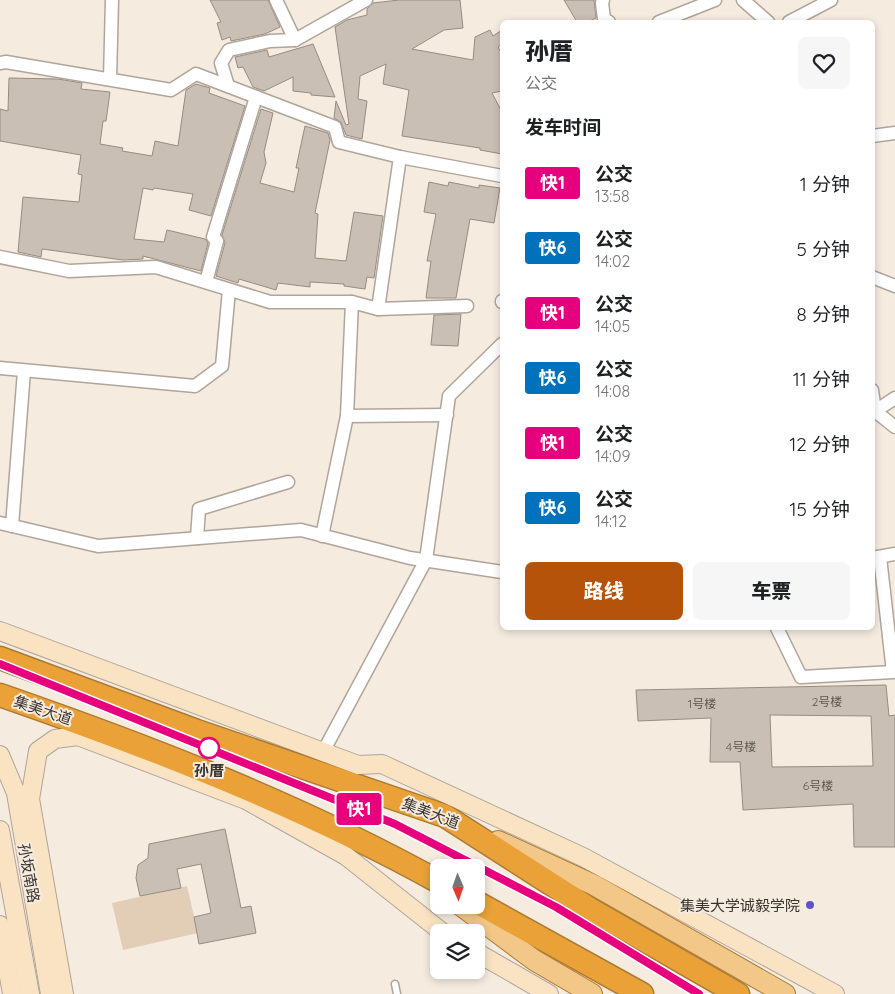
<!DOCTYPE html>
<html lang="zh">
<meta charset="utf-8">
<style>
:root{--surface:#fff;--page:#f6f6f6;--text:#202124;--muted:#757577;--accent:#b45309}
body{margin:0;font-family:Quicksand,"Noto Sans SC",sans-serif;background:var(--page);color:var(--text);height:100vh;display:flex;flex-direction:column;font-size:19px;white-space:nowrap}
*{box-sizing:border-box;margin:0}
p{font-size:16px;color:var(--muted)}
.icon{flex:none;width:28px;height:28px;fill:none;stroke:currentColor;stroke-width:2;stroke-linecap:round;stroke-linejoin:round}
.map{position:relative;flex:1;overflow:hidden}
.details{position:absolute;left:500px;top:20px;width:375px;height:610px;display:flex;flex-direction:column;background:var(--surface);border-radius:8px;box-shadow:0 2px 8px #0003}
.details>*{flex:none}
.badge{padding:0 10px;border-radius:4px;font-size:18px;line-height:32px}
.needle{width:32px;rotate:178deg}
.controls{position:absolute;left:430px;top:859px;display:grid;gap:10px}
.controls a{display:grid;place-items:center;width:55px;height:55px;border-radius:8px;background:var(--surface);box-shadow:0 2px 8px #0003;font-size:25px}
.map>.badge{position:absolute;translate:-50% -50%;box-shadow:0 0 0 2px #fff}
h2{padding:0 25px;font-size:19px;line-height:45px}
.round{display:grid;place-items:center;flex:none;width:52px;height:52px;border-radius:8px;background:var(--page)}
.headline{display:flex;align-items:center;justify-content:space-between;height:85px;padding:0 25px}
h1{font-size:24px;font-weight:800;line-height:38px}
.action{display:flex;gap:10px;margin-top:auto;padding:10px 25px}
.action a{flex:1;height:58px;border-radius:8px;background:var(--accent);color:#fff;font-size:20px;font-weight:800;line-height:58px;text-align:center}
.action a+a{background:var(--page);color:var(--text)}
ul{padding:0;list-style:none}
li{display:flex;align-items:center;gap:15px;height:65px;padding:0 25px}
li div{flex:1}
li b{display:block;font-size:19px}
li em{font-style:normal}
li .badge{min-width:55px;font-weight:700;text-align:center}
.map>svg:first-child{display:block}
.green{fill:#e2ceb7}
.building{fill:#c9bfb4;stroke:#968c81;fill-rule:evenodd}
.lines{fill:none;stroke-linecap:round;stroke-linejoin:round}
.lane-casing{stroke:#afa59a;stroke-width:9}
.street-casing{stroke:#afa59a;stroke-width:15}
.secondary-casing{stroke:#afa59a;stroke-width:20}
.primary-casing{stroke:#ab7b34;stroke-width:22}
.highway-casing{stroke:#ab7b34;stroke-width:25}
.lane{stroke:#fff;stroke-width:6}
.street{stroke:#fff;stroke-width:12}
.secondary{stroke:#f9e3c3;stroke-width:18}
.primary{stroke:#f2c788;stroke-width:20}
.highway{stroke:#eaa238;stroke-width:22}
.line-casing{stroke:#fff;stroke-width:11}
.line{stroke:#e6007e;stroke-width:8}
.stop-dot{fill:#fff;stroke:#e6007e;stroke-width:2.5}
.poi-dot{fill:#5e53cb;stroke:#f5ebdf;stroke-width:2}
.labels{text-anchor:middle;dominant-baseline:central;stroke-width:4;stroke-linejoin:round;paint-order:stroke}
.number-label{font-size:12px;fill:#5c5650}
.street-label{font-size:15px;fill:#37332e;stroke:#f5ebdf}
.stop-label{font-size:15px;font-weight:bold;fill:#37332e;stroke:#f5ebdf}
.poi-label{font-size:15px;fill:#37332e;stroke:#f5ebdf;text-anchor:end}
</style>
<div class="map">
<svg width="895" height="994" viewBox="0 0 895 994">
<rect width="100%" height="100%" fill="#f5ebdf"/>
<path class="green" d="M187,886L198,933L123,950L112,903Z"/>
<g class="building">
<path d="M210,0H268L280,27L265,34L231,41L230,37L222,40L217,23L221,22Z"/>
<path d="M399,0H460L463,28L444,30L412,49L473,60L475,37L490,30L493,36L502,30V44L498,47L502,54V91L492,93L502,112V154L480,150V148L402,136L409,90L383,84L386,64L360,76L358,99L367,101L362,139L346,135L341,122L334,118L336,101L346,125L349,124L335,27L347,20L367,15V9L373,3Z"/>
<path d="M564,0H594L596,18L588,22H577Z"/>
<path d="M313,44L335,97L311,95V93L293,91V77L264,91L253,87L243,67L238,68L235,57L267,50L269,57Z"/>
<path d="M9,78L58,79L82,83L81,89L110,92L106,121H103L100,144L123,148L122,151L152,156L155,141L178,146L186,90L196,84L210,88L209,93L245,106L211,216L189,210L193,194L154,188L153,190L143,188L134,239L164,242L167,230L205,239L208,243L201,271L143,256V259L123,260L42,249L41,257L18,252L23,197L79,202L82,175L78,174L81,155L0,141V109L8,111Z"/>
<path d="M261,109L273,113L264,152L266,163L260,183L294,192L299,168H296L305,126L328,133L330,140L315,213L318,214L315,258L346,261L354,212L383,216L374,278L367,277L365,289L344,286V284L310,282V287L278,283L276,290L239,279L238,283L216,276L225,243L222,235Z"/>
<path d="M429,182L448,186L449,182L479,188V185L500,188L494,223L470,219L456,298H426L431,261H427L436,214L424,212Z"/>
<path d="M461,314L458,346L431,345L434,315Z"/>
<path d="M886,685L889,716L895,715V847H854L853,804L743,810L740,762H710L711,718L638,721L636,690ZM770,715L871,716L873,766L772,767Z"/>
<path d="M225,829L241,908L251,906L256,933L199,944L194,917L211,913L201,864L177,869L181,888L140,896L136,878L138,865L148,858L149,844Z"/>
</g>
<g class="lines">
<g class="lane-casing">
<g id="lane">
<path d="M177,736L395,824L556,907L699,994"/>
<path d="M395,984L397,994"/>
</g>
</g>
<g class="street-casing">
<g id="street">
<path d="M276,0L295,40"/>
<path d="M603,0L602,3L604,19L609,22"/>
<path d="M743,0L768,22"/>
<path d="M659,22L715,0"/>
<path d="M789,22L831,0"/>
<path d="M0,63L6,62L171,90L196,74L335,127L339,142L400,157L502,176"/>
<path d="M110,79L112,0"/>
<path d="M228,86L221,63L229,50L270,41L295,40L366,0"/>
<path d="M872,136L895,133"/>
<path d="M0,257L69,271L156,267L270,302H352L378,309L467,306"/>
<path d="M872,277L895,286"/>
<path d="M206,282L217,241L213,237L256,97"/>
<path d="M502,302V301"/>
<path d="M378,309L400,157"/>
<path d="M0,368L195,386L222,366L229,290"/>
<path d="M872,390L875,411L895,427"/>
<path d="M872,413L895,398"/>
<path d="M347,416L447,415"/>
<path d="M0,523L98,546L301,530L410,558L502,572"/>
<path d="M12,526L24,371"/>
<path d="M322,536L347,416L352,302"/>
<path d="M197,538L199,509L288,482"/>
<path d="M872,558L895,554"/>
<path d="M777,628L801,677L893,672L880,557"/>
<path d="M323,752L426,560L449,396L502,344"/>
</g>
</g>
<g class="secondary-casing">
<g id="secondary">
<path d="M0,631L358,765L382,764L583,857L835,994"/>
<path d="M0,755L16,793L50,994"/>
<path d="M0,830L30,994"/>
<path d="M0,925L12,994"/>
<path d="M476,952L549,994"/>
<path d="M64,994L30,799L38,751L55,739L78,736L246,800L346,856L442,932"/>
</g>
</g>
<g class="primary-casing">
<g id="primary">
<path d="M498,841L594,885L785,994"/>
<path d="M460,905L534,960L592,994"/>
</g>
</g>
<g class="highway-casing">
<g id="highway">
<path d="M0,658L197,731L445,816L590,909L738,994"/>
<path d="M0,695C150,747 300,805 439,882"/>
<path d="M476,902L642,994"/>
</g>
</g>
<use href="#lane" class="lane"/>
<use href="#street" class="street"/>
<use href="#secondary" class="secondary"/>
<use href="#primary" class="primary"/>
<use href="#highway" class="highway"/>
</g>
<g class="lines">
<g class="line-casing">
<path id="line" d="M0,664L395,824L556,907L699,994"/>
</g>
<use href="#line" class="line"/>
</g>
<circle class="stop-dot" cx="209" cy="748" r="10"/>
<circle class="poi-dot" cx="810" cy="905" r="5"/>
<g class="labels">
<g class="number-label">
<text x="827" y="701">2号楼</text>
<text x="702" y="703">1号楼</text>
<text x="741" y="746">4号楼</text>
<text x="818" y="785">6号楼</text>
</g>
<g class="street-label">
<text transform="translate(43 710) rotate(19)">集美大道</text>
<text transform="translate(431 813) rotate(21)">集美大道</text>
<text transform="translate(29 873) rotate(80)">孙坂南路</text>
</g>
<g class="stop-label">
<text x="209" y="770">孙厝</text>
</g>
<g class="poi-label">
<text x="800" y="905">集美大学诚毅学院</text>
</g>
</g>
</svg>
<div class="controls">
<a><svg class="needle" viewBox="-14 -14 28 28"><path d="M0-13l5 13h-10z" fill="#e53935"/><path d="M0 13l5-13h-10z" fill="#757577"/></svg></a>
<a><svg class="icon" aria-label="layers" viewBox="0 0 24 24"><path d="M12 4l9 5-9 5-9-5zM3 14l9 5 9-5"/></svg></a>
</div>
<b class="badge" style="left:359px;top:809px;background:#e6007e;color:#fff">快1</b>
<section class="details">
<div class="headline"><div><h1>孙厝</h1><p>公交</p></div><a class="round"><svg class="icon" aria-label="heart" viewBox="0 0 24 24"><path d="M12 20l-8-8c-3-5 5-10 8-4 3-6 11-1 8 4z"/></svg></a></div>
<h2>发车时间</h2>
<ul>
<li><span class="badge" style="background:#e6007e;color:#fff">快1</span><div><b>公交</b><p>13:58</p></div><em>1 分钟</em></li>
<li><span class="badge" style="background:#0072bc;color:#fff">快6</span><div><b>公交</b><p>14:02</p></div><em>5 分钟</em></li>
<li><span class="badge" style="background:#e6007e;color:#fff">快1</span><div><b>公交</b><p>14:05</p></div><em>8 分钟</em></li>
<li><span class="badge" style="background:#0072bc;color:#fff">快6</span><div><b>公交</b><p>14:08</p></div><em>11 分钟</em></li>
<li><span class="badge" style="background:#e6007e;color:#fff">快1</span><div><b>公交</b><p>14:09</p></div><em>12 分钟</em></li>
<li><span class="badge" style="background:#0072bc;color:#fff">快6</span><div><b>公交</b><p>14:12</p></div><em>15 分钟</em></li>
</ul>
<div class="action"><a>路线</a><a>车票</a></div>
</section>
</div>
